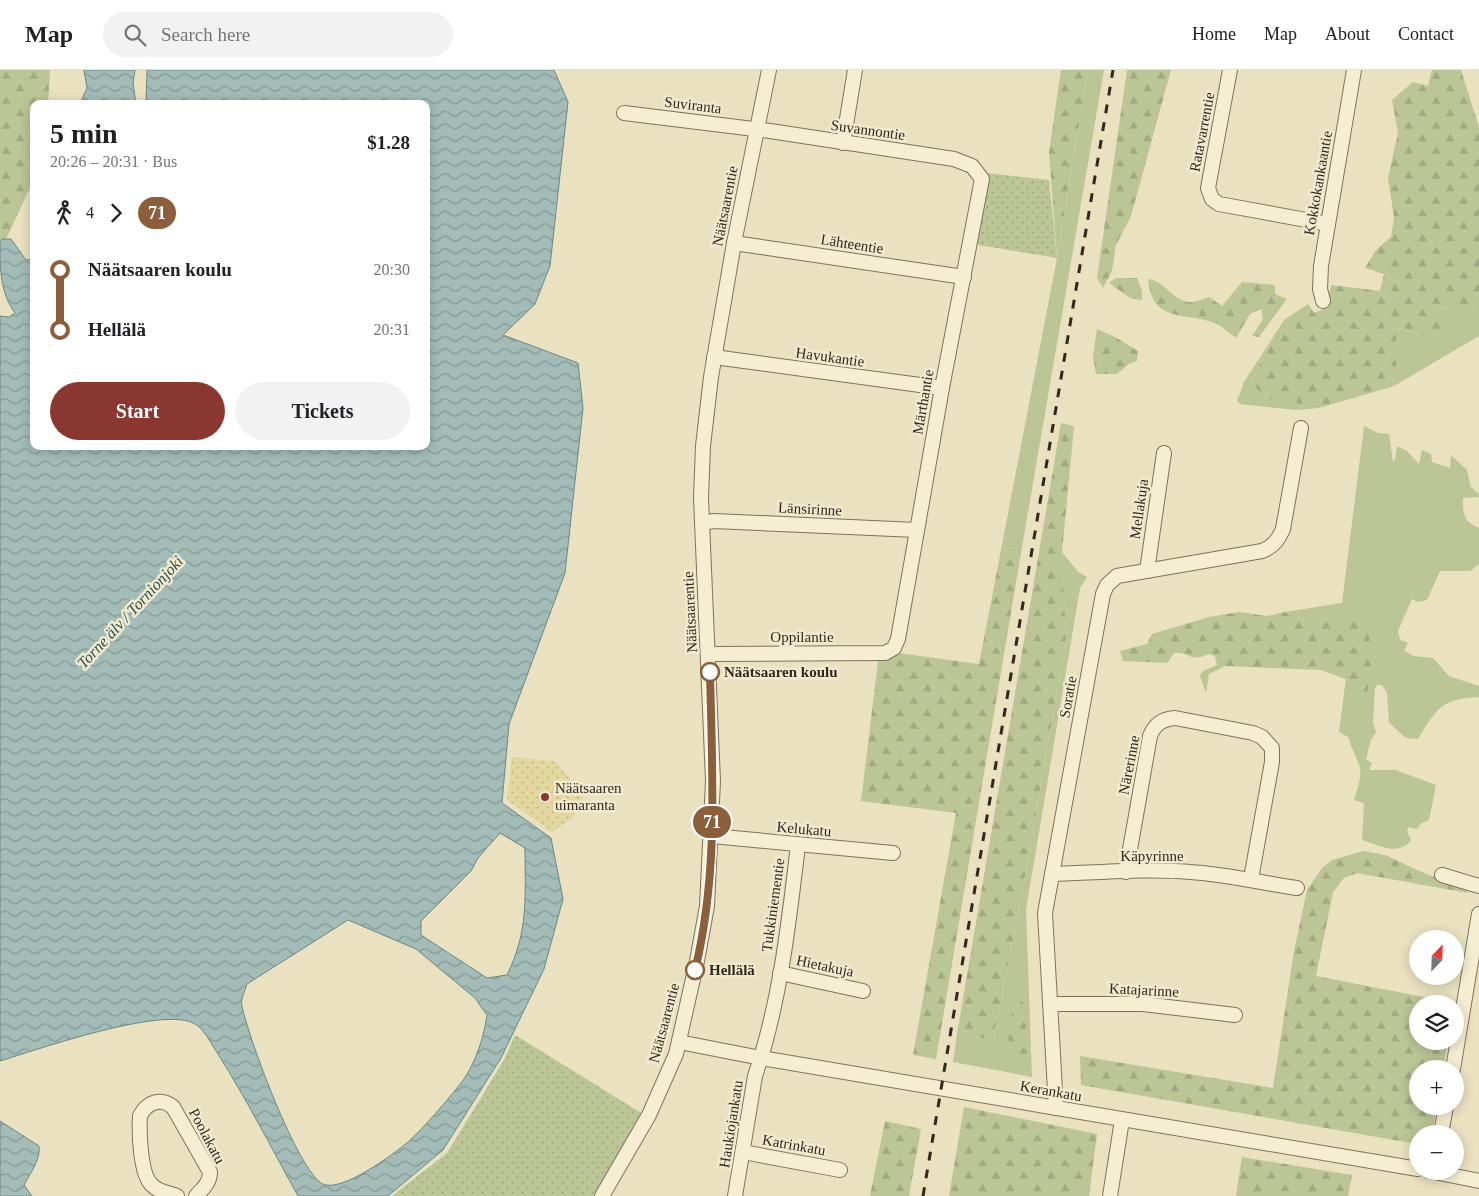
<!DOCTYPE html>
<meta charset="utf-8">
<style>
:root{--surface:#fff;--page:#f2f2f2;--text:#202124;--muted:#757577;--line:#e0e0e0;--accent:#893730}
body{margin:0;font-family:Georgia,serif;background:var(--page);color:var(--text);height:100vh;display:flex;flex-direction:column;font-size:19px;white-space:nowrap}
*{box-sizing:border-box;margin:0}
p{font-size:16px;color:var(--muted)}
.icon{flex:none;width:28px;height:28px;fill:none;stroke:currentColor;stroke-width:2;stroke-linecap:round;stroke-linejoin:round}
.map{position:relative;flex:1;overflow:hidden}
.panel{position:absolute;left:30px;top:30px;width:400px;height:350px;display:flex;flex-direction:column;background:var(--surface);border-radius:10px;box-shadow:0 2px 12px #0003}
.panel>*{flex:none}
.badge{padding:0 10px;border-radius:16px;font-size:18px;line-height:32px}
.needle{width:32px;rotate:23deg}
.controls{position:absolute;left:1409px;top:860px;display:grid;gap:10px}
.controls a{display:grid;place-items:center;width:55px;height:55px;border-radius:50%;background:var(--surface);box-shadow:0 2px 12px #0003;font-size:25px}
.map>.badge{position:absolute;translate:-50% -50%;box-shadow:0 0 0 2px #fff}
.legs{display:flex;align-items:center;gap:8px;height:55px;padding:0 20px;font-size:16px}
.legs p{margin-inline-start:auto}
.overview{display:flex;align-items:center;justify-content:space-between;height:85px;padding:0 20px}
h1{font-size:28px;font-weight:700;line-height:38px}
.cta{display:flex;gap:10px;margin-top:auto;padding:10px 20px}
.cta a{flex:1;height:58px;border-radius:30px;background:var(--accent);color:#fff;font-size:20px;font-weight:700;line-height:58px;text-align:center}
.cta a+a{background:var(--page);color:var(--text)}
ul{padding:0 20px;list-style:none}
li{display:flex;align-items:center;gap:18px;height:60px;font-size:19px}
li i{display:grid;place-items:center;width:8px;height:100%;margin:0 6px;background:currentColor}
li i::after{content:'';width:12px;height:12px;margin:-6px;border:4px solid;border-radius:50%;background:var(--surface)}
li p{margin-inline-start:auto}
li:first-child i{background:linear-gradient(#0000 50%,currentColor 0)}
li:last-child i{background:linear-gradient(currentColor 50%,#0000 0)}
header{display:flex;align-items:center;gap:30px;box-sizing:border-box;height:70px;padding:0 25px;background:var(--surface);border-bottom:1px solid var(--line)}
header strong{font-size:24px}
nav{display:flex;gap:28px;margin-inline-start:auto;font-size:18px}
.search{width:350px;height:45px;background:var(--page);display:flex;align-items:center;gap:12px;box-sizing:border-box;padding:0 18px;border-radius:28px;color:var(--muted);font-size:19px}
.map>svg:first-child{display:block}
.grass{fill:#bbc596}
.forest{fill:url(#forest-firs)}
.sand{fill:url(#sand-dots)}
.park{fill:url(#park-dots)}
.water{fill:url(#water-waves);stroke:#6b8884;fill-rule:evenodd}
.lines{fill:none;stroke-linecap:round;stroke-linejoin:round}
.minor-casing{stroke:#80725a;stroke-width:16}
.minor{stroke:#f5eed2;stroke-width:14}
.rail{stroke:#31291d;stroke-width:3;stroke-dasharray:9 9;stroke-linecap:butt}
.line-1-casing{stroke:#fff;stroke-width:11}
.line-1{stroke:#8b5e3c;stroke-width:8}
.stop-1-dot{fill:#fff;stroke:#8b5e3c;stroke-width:2.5}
.poi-dot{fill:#893730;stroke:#f1eacf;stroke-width:2}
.labels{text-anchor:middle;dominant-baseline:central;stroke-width:5;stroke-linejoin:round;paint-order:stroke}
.street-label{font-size:15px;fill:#31291d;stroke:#f1eacf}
.stop-label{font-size:15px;font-weight:bold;fill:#31291d;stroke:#f1eacf;text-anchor:start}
.poi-label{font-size:15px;fill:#31291d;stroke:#f1eacf;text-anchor:start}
.water-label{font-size:16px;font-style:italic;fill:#2d4f50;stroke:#f1eacf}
</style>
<header>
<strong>Map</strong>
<div class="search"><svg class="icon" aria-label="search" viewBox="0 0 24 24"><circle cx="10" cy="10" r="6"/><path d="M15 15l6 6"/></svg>Search here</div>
<nav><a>Home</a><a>Map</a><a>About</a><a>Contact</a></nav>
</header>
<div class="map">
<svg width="1479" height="1126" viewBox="0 0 1479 1126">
<defs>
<pattern id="forest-firs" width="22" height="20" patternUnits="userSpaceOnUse" patternTransform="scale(1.25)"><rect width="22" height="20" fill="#bbc596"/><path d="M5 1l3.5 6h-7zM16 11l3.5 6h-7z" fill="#a1a981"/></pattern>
<pattern id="sand-dots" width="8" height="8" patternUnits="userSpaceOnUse" patternTransform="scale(1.25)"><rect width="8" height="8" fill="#e3d79f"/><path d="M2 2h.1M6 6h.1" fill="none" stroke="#c3b988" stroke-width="1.8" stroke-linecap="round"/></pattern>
<pattern id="park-dots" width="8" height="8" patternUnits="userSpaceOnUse" patternTransform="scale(1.25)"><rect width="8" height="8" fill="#bbc596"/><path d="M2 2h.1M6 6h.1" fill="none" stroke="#a1a981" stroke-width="1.8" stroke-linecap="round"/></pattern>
<pattern id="water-waves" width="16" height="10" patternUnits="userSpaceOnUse" patternTransform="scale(1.25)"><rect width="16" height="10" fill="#a3bcb7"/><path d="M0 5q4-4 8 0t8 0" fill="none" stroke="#859994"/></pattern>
</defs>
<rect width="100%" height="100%" fill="#e9e1c0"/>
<g class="grass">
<path d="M1088,0H1104L1021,483L1001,480L1057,188Z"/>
<path d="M1438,237L1471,238L1479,241V266L1394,316L1392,311L1396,305V261L1400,258L1423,266L1456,249L1435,241Z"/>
<path d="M1270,272L1251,313L1284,328L1296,325L1297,336L1319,338L1296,340L1240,334L1237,331L1244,312Z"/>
<path d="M1364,356L1378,363L1389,364L1393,392L1395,390L1397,376L1407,381L1419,394L1422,380L1431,384L1432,392L1450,398L1451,385L1467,400L1471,417L1479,424V427L1463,428C1463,444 1463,451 1479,458V494L1470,501H1440L1427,530L1418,532L1412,529L1398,561L1400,570L1408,573L1404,580L1413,586L1433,588L1449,606L1479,616V627C1441,629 1437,638 1418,669L1406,668L1389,653L1387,623L1382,615H1377L1375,619L1373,653L1376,662L1371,670L1366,689L1372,693L1369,700H1396L1436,715L1429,750L1422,753L1417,759L1409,757L1407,761L1411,770C1398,787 1379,775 1362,770L1364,733L1354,730C1366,693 1359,700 1348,667L1339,662L1346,608L1353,612L1362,625L1351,545C1330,549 1304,554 1285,542L1342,533Z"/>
<path d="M1062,482L1078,502L1087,507L1080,518L1026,840L1032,1007L953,992L957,964L993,970L1020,835L1066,569Z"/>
</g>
<g class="forest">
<path d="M0,0H50L48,34H34V109L0,182Z"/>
<path d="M1061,0H1088L1057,188L1049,82Z"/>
<path d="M1127,0H1171L1131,146L1116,175L1112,201L1103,218L1097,208Z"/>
<path d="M1432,0H1461L1479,57V241L1471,238L1438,237L1435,241L1456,249L1440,262L1423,266L1400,258L1396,261V305L1392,311L1394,316L1319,338L1297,336L1296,325L1284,328L1268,329L1251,313L1270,272L1284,250L1308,234L1314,243L1326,238L1331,215L1380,221L1384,204L1365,198L1376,180L1391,167L1394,147L1388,108L1398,63L1392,30L1413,12L1428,16Z"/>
<path d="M1116,208H1137L1142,221V230L1130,228L1109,213Z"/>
<path d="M1148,209C1165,211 1172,230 1189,232C1195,233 1203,229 1209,227L1222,236L1242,212L1275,215V224L1287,229L1259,267L1252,266L1263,249L1261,239L1250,244L1236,268C1230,264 1223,257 1217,254C1187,241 1152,255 1148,209Z"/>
<path d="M1097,259L1115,267L1138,281L1137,291L1129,294L1117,304H1096L1093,288Z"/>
<path d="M1061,353L1074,356L1062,482L1066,569L1020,835L993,970L957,964Z"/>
<path d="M1001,480L1021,483L936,989L913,985L956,743L861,731L879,584L891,582L979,594Z"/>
<path d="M1239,542L1267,546L1285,542C1304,554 1330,549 1351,545C1355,548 1360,551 1364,555C1375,568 1370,608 1367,624L1362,625L1353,612L1321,600L1225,596L1209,604L1206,622L1200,606L1203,601L1217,595L1215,586L1209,584C1189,593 1189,581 1174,583L1167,593L1123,591L1120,581L1147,574L1152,564L1209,547Z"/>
<path d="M1364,781L1385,785L1424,803L1466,819L1468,823L1357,803L1344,808L1333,822L1316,906L1454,933L1418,934V971H1448L1443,999H1418V1036H1437L1432,1064H1418L1417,1074L1081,1015L1080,986L1273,1018L1294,881L1307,820L1322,798L1332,790Z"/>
<path d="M1021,931L1025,935L1027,983L1025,994L1019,997L1012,993C1007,974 1005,946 1021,931Z"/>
<path d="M964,1037L1097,1064L1089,1126H949Z"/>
<path d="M885,1051L921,1059L909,1126H870Z"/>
<path d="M1242,1087L1352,1105L1348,1126H1236Z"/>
</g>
<path class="sand" d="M512,687L555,691L583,724L575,746L552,762L507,730Z"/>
<g class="park">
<path d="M986,103L1049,110L1057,188L972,174Z"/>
<path d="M515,965L643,1044L597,1126H392L447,1083L504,990Z"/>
</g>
<g class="water">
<path d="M84,0H135L133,13L136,34H80L87,18Z"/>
<path d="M147,0H554L568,32L550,196L535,234L503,265L578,293L583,338L565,503L509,654L502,733L551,768L563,829L544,899L501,988L443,1080L388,1126H298C272,1079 247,1030 218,984C211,974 205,960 195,954C165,935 36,980 0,991V246L9,247L15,243C0,222 0,200 0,172L2,169H11L26,190L34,189V376H426V34H146ZM500,763L525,778C525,827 529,860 507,905L487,908L421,865V851L471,801L478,788ZM348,850L416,879L475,928L487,945C484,967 476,991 464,1009C453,1024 422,1060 408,1072C394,1084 341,1123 323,1114C298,1102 248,967 242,936C240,930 245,921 247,914Z"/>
<path d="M0,1051L39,1076C41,1090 30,1103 24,1115L32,1126H0Z"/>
</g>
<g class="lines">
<g class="minor-casing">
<g id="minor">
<path d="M1230,0L1208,118L1212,129L1219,134L1328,154"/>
<path d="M624,43L770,61L954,89L972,96L982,109L942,318L898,569L894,578L885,583L709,584"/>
<path d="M843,73L855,0"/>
<path d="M734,173L964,207"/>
<path d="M1323,231L1320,219L1321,196L1354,0"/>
<path d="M714,287L942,318"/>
<path d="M702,453L714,451L917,460"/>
<path d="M1147,501L1164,383"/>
<path d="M712,766L893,783"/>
<path d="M1126,802L1150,666C1155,654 1162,649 1175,648L1253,663L1262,667L1272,678V692L1251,809"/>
<path d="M1052,804C1098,803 1144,798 1190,802C1226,804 1261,813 1297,818"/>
<path d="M1442,805L1479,816"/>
<path d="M780,903L863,921"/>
<path d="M1051,934H1143L1235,945"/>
<path d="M679,972L761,988L1418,1099"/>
<path d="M1453,999L1479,844"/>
<path d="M1056,1038L1045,843L1103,524L1107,515L1117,506L1262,481C1274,476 1278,470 1283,459L1301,358"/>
<path d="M1441,1064L1446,1036"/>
<path d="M743,1082L840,1100"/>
<path d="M1429,1101L1479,1111"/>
<path d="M177,1126C169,1123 158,1122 152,1115C140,1105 139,1061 140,1046C147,1032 161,1027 173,1037L210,1102C210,1113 203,1118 196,1126"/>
<path d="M602,1126L649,1045L676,984L697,891L707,836L713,711L701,428L703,376L711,307L734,173L769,0"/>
<path d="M735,1126L755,1006C780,933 789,852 798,775"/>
<path d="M1110,1126L1122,1050"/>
</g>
</g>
<use href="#minor" class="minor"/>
<path class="rail" d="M923,1126L1113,0"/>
</g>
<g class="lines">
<g class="line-1-casing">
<path id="line-1" d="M695,900C719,803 712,701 710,602"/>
</g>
<use href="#line-1" class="line-1"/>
</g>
<g class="stop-1-dot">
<circle cx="710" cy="602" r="9"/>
<circle cx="695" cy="900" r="9"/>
</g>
<circle class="poi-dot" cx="545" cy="727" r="5"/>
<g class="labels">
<g class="street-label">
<text transform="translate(693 35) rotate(7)">Suviranta</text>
<text transform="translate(868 60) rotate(8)">Suvannontie</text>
<text transform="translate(1202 62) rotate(-79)">Ratavarrentie</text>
<text transform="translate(1318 113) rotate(-80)">Kokkokankaantie</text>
<text transform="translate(725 136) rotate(-79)">Näätsaarentie</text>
<text transform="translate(852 174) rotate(9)">Lähteentie</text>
<text transform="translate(830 287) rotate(8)">Havukantie</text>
<text transform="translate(923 332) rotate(-80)">Märthantie</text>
<text transform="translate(810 439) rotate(3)">Länsirinne</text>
<text transform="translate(1139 439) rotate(-82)">Mellakuja</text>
<text transform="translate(690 542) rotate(-93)">Näätsaarentie</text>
<text x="802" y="567">Oppilantie</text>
<text transform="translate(1068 627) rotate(-80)">Soratie</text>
<text transform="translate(1129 695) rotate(-79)">Närerinne</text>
<text transform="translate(804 759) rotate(5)">Kelukatu</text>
<text x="1152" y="786">Käpyrinne</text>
<text transform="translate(773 835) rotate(-82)">Tukkiniementie</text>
<text transform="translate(825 896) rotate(12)">Hietakuja</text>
<text transform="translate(1144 920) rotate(3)">Katajarinne</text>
<text transform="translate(664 953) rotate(-75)">Näätsaarentie</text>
<text transform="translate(1051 1021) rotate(10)">Kerankatu</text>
<text transform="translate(731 1054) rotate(-81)">Haukiojankatu</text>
<text transform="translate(207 1066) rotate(62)">Poolakatu</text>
<text transform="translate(794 1075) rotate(10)">Katrinkatu</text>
</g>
<g class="stop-label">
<text x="724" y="602">Näätsaaren koulu</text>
<text x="709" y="900">Hellälä</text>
</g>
<g class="poi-label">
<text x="555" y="718">Näätsaaren<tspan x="555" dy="17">uimaranta</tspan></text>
</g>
<g class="water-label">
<text transform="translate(130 542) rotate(-47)">Torne älv / Tornionjoki</text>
</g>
</g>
</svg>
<div class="controls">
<a><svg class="needle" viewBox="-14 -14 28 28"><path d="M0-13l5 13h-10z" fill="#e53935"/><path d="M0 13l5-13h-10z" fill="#757577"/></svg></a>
<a><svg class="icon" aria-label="layers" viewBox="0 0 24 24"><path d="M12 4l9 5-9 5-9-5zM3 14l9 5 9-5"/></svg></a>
<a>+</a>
<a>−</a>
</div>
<b class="badge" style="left:712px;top:752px;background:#8b5e3c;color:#fff">71</b>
<section class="panel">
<div class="overview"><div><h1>5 min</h1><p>20:26 – 20:31 · Bus</p></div><b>$1.28</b></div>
<div class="legs"><svg class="icon" aria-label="walk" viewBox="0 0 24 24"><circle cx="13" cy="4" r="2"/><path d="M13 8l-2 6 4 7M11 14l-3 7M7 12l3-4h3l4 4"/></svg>4<svg class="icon" aria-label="forward" viewBox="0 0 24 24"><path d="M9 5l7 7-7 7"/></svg><b class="badge" style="background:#8b5e3c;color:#fff">71</b></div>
<ul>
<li><i style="color:#8b5e3c"></i><b>Näätsaaren koulu</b><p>20:30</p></li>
<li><i style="color:#8b5e3c"></i><b>Hellälä</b><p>20:31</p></li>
</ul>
<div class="cta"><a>Start</a><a>Tickets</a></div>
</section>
</div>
